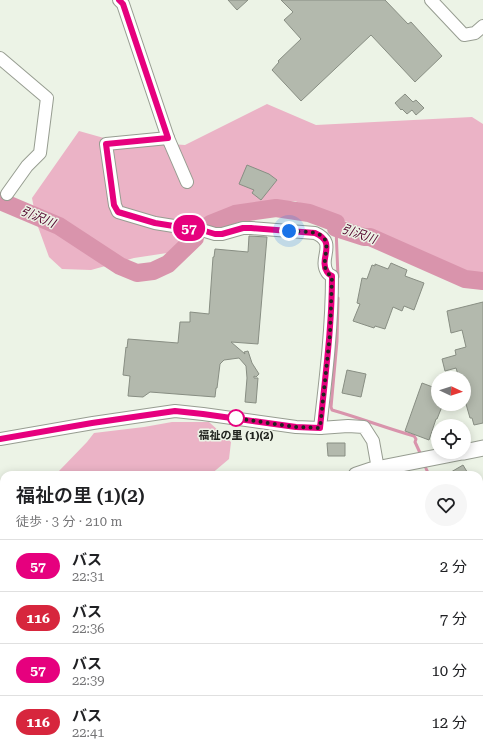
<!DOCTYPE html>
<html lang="ja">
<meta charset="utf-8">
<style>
:root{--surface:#fff;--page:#f6f6f6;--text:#202124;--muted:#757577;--line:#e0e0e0}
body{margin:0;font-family:"Roboto Serif","Noto Sans JP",serif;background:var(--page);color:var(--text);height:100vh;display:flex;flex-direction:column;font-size:15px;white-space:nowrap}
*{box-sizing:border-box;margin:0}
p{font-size:13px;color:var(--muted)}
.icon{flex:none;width:22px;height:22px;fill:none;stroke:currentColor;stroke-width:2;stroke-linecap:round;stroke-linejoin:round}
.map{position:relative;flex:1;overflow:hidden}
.side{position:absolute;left:0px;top:471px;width:483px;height:284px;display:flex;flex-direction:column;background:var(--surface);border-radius:12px 12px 0 0;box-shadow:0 2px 10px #0003}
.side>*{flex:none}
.badge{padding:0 8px;border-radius:13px;font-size:14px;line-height:26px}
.needle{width:26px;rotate:94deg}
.buttons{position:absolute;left:431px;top:371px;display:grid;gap:8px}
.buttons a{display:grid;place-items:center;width:40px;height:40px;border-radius:50%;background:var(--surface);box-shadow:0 2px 10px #0003;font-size:20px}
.you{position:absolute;width:20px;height:20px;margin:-10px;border:3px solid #fff;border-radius:50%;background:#1a73e8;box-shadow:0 0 0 6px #1a73e833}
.map>.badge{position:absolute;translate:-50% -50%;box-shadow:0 0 0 2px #fff}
.round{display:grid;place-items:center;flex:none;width:42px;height:42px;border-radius:21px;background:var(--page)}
.summary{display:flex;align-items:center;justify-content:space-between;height:68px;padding:0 16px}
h1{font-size:19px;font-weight:600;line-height:30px}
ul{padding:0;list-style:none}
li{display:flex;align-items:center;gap:12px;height:52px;padding:0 16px;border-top:1px solid var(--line)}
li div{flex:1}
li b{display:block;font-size:15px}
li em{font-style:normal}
li .badge{min-width:44px;font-weight:700;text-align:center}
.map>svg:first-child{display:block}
.green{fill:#ebb3c6}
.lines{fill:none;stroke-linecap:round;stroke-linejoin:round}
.stream{stroke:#d994ac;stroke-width:3}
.river{stroke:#d994ac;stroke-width:18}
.building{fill:#b3b9ad;stroke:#888e83}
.minor-casing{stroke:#979d91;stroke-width:14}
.major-casing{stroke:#979d91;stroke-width:17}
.highway-casing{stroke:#979d91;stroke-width:19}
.minor{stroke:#fff;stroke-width:12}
.major{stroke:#fff;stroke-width:15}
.highway{stroke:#fff;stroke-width:17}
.line-casing{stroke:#fff;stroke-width:9}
.line{stroke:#e6007e;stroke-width:6}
.walk{stroke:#21241f;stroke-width:4;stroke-dasharray:0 7.2}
.stop-dot{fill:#fff;stroke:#e6007e;stroke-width:2}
.labels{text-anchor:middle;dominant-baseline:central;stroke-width:3;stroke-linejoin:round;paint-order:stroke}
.stop-label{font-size:11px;font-weight:bold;fill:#21241f;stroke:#ecf3e6}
.water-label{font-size:12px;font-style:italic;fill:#51002a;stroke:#ecf3e6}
</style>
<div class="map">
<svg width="483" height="755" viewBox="0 0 483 755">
<rect width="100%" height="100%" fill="#ecf3e6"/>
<g class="green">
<path d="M267,104L316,125L472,117L483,124V290L472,287L410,254L373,232L295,201L250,203L204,220L167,253L134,258L91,270L62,269L49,257L37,224L32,198L79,131L111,140L185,145Z"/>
<path d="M172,422H209L231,442L229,459L210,475H58L59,471L87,442L94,433L144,427Z"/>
<path d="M479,546L483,548V755H427V751H479Z"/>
</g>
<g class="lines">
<g class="stream">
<path d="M336,228L338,277"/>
<path d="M338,298L337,341L331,407L332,410C360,418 386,428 414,436L416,439L415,442L421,455"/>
<path d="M424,464L429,475"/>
<path d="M479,533L483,536"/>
</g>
<g class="river">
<path d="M0,201L59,226L120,266L137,273L153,271L168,264L195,238"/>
<path d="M210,224L235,214L276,208L309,213L336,223V228L364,237H370L465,279L483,281"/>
</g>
</g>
<g class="building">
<path d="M228,0H248L237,10Z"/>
<path d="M281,0H385L408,24L411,22L442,56L415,82L371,35L301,101L272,70L279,62L278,61L301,39L284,20L293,12Z"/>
<path d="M405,94L413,102L416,100L424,108L416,115L412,110L407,114L402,109L401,110L395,103Z"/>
<path d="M247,165L269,174L277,180L261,200L252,193L254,190L239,184Z"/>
<path d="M249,236L267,237L258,344L231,342L245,354L244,352L248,351L252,363L259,374L256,377L254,376V378H258L256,403L245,402L247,378L246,366L239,358L224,360L220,364L217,388H216L215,397L150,392L143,397L128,396L130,376L123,375L126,347L127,348L128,339L178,343L180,322H190V312L209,314L213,257H214L215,249L248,252Z"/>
<path d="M391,263L407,270L405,276L424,283L414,310L404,306L402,311L393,307L385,329L375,326L374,328L353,321L360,304L357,303L362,278L367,279L372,265L375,266V264L388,269Z"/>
<path d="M483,302V423L474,425L472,418H470L466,404L464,393V378H459L456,368L445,371L442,359L456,355L455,350L466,347L462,330L451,333L447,311Z"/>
<path d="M347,370L366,374L361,397L342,393Z"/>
<path d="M422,383L438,389V404H443L437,419H436L429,440L405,431Z"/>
<path d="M327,443H345V456H328Z"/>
<path d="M463,465L469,475H446Z"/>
</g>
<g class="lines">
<g class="minor-casing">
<g id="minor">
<path d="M119,0L123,4L168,138L187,182"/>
<path d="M431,0L464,35L475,33L483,26"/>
<path d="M0,58L47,98L40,153L27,166L7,194"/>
<path d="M168,138L106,144L115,205L118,212L155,223L205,231L215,234H222L243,228H251L315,233C338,243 318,258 327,272C328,274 330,275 332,276C332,327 326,377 320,428"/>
<path d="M0,439L93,423L175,411L203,414L296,427L320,428L348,426L364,427L373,441L378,469"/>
<path d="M479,726L483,725"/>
<path d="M0,728L4,734"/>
<path d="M18,751L22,755"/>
<path d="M166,751L167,755"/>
<path d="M373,751V755"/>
</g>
</g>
<g class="major-casing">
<g id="major">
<path d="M464,452L483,448"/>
<path d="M356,475L371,470L462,452"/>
</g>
</g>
<g class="highway-casing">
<g id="highway">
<path d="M0,641L4,645"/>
<path d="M0,663L4,667"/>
<path d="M0,685L4,688"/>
<path d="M0,705L4,709"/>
<path d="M43,751L47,755"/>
<path d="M70,751L74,755"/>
<path d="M92,751L96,755"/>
<path d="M125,751L129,755"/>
</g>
</g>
<use href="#minor" class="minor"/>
<use href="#major" class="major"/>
<use href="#highway" class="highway"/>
</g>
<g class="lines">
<g class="line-casing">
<path id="line" d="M0,439L92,423L175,411L203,414L296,427L320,428C325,377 332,327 332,276C330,275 328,274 327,272C318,258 338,243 315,233L251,228H243L222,234H215L205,231L155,223L118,212L114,205L106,144L168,138L123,4L119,0"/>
</g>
<use href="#line" class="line"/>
<path class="walk" d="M236,418H234L296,427L320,428L330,334L332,276C330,275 328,274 327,272C319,259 337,239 315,233C307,231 297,232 289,231"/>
</g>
<circle class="stop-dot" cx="236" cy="418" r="8"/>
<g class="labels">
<g class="stop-label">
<text x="236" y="435">福祉の里 (1)(2)</text>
</g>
<g class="water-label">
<text transform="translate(38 217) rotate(23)">引沢川</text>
<text transform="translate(359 234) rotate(19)">引沢川</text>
</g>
</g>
</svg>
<div class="buttons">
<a><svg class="needle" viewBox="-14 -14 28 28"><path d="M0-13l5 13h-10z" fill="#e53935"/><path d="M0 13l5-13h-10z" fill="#757577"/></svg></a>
<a><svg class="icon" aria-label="locate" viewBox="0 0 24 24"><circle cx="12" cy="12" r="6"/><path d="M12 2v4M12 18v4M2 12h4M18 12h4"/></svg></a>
</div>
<div class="you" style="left:289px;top:231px"></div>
<b class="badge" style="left:189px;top:228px;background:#e6007e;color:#fff">57</b>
<section class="side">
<div class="summary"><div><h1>福祉の里 (1)(2)</h1><p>徒歩 · 3 分 · 210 m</p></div><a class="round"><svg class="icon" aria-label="heart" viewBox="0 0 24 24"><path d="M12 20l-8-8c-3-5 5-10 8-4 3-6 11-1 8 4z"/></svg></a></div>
<ul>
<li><span class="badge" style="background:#e6007e;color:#fff">57</span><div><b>バス</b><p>22:31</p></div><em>2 分</em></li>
<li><span class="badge" style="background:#d7263d;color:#fff">116</span><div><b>バス</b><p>22:36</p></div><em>7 分</em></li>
<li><span class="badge" style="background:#e6007e;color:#fff">57</span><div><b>バス</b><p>22:39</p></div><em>10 分</em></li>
<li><span class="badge" style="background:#d7263d;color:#fff">116</span><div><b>バス</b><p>22:41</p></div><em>12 分</em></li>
</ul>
</section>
</div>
